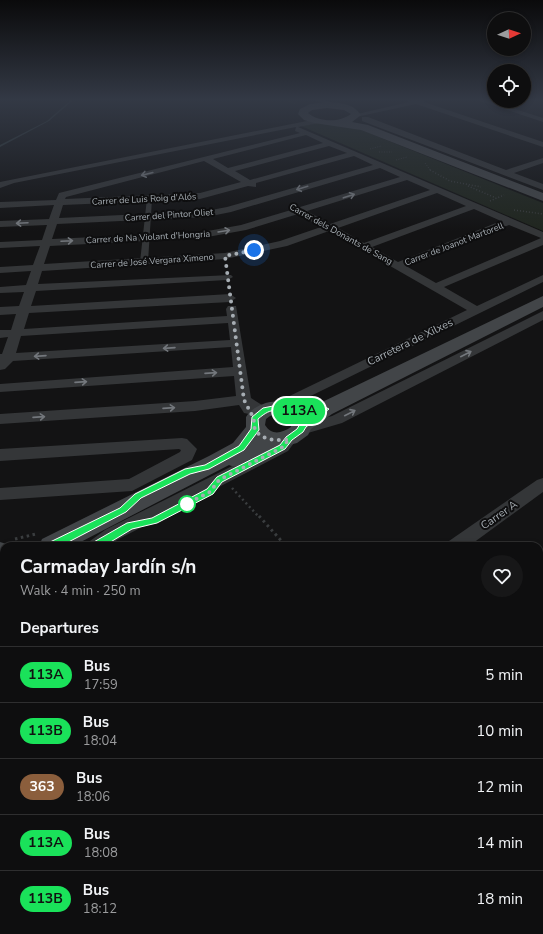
<!DOCTYPE html>
<meta charset="utf-8">
<style>
:root{--surface:#0e0e0f;--page:#171718;--text:#f1f3f6;--muted:#9b9c9e;--line:#2e2e2f}
body{margin:0;font-family:"Nunito Sans",sans-serif;background:var(--page);color:var(--text);height:100vh;display:flex;flex-direction:column;font-size:15px;white-space:nowrap}
*{box-sizing:border-box;margin:0}
p{font-size:13px;color:var(--muted)}
.icon{flex:none;width:22px;height:22px;fill:none;stroke:currentColor;stroke-width:2;stroke-linecap:round;stroke-linejoin:round}
.map{position:relative;flex:1;overflow:hidden}
.sheet{position:absolute;left:0px;top:542px;width:543px;height:392px;display:flex;flex-direction:column;background:var(--surface);border-radius:12px 12px 0 0;box-shadow:0 2px 6px #0003,0 0 0 1px var(--line)}
.sheet>*{flex:none}
.badge{padding:0 8px;border-radius:13px;font-size:14px;line-height:26px}
.needle{width:26px;rotate:87deg}
.fabs{position:absolute;left:487px;top:12px;display:grid;gap:8px}
.fabs a{display:grid;place-items:center;width:44px;height:44px;border-radius:50%;background:var(--surface);box-shadow:0 2px 6px #0003,0 0 0 1px var(--line);font-size:20px}
.you{position:absolute;width:20px;height:20px;margin:-10px;border:3px solid #fff;border-radius:50%;background:#1a73e8;box-shadow:0 0 0 6px #1a73e833}
.map>.badge{position:absolute;translate:-50% -50%;box-shadow:0 0 0 2px #fff}
h2{padding:0 20px;font-size:15px;line-height:36px}
.round{display:grid;place-items:center;flex:none;width:42px;height:42px;border-radius:21px;background:var(--page)}
.overview{display:flex;align-items:center;justify-content:space-between;height:68px;padding:0 20px}
h1{font-size:19px;font-weight:700;line-height:30px}
ul{padding:0;list-style:none}
li{display:flex;align-items:center;gap:12px;height:56px;padding:0 20px;border-top:1px solid var(--line)}
li div{flex:1}
li b{display:block;font-size:15px}
li em{font-style:normal}
li .badge{min-width:44px;font-weight:700;text-align:center}
.map>svg:first-child{display:block}
.green{fill:#20261f}
.lines{fill:none;stroke-linecap:round;stroke-linejoin:round}
.stream{fill:#303b3d;fill-rule:evenodd}
.path-far4{stroke:#3a3d3f;stroke-width:1;stroke-dasharray:1 1.5;stroke-linecap:butt}
.path-far3{stroke:#3a3d3f;stroke-width:1.5;stroke-dasharray:1 2;stroke-linecap:butt}
.path-far2{stroke:#3a3d3f;stroke-width:2.5;stroke-dasharray:2 3;stroke-linecap:butt}
.path-far1{stroke:#3a3d3f;stroke-width:3;stroke-dasharray:2.5 3.5;stroke-linecap:butt}
.path{stroke:#3a3d3f;stroke-width:4;stroke-dasharray:3 4.5;stroke-linecap:butt}
.service{fill:#343638;fill-rule:evenodd}
.pedestrian{fill:#343638;fill-rule:evenodd}
.minor{fill:#343638;fill-rule:evenodd}
.secondary{fill:#424548;fill-rule:evenodd}
.oneway{stroke:#73777c}
.line{fill:#1ae25a;stroke:#fff}
.walk{stroke:#a6adb3;stroke-width:4;stroke-dasharray:0 7.2}
.stop-dot{fill:#fff;stroke:#1ae25a;stroke-width:2}
.labels{text-anchor:middle;dominant-baseline:central;stroke-width:4;stroke-linejoin:round;paint-order:stroke}
.far-street-label{font-size:9px;fill:#a6adb3;stroke:#0e0e0f}
.street-label{font-size:11px;fill:#a6adb3;stroke:#0e0e0f}
</style>
<div class="map">
<svg width="543" height="934" viewBox="0 0 543 934">
<rect width="100%" height="100%" fill="#131314"/>
<path class="green" d="M320,123L354,127L543,203V231L301,126Z"/>
<g class="lines">
<path class="stream" d="M71,100H73L49,121L0,147V145L47,121Z"/>
<g class="path-far4">
<path d="M287,100L296,104"/>
<path d="M370,149L381,146"/>
<path d="M379,152H392"/>
<path d="M396,160L407,157"/>
<path d="M425,163L431,171"/>
</g>
<g class="path-far3">
<path d="M430,170L450,181L481,187"/>
<path d="M468,186L496,198"/>
<path d="M490,201L504,195"/>
<path d="M514,210L543,214"/>
</g>
<path class="path-far2" d="M232,488L259,517"/>
<g class="path-far1">
<path d="M259,516L286,546"/>
<path d="M15,539L36,534"/>
</g>
<g class="path">
<path d="M0,712L4,706"/>
<path d="M539,752L543,751"/>
<path d="M95,930L96,934"/>
<path d="M331,930L348,934"/>
<path d="M111,934L115,930"/>
<path d="M229,934L233,930"/>
<path d="M357,934L369,930"/>
</g>
<path class="service" d="M217,480L220,481L221,483L213,494L155,523H149L148,521L149,519L207,490L214,481Z"/>
<path class="pedestrian" d="M147,198L152,199L148,262L144,264L140,262Z"/>
<g class="minor">
<path d="M315,100H325L338,105L335,107Z"/>
<path d="M408,100H424V102L543,142V147L416,104L356,117L353,115L409,102Z"/>
<path d="M477,100H487L543,118V122Z"/>
<path d="M362,117H368L506,170L543,158V163L514,173L543,184V190L362,121Z"/>
<path d="M317,119H320V123L298,127L543,232V245L444,287L477,306L543,275V282L278,412L273,410L271,407L273,404L467,310L329,231L287,246L225,259L42,271L38,284L231,275L233,277L227,280L36,291L31,306L230,294L236,298L230,302L29,313L24,329L227,316L226,309L228,306H236L251,398L262,405L270,407L272,410L270,413C264,415 250,415 244,413L239,405L195,411L0,424V414L195,401L236,396L234,376L0,392V384L233,367L231,347L13,361L5,369L0,370V354H2L8,337L0,338V330H11L16,314L0,315V307L19,306L24,292L0,293V287L26,285L31,271L0,273V267L33,265L40,246L0,248V242L42,240L47,225L0,227V221L49,219L54,205L0,208V202L56,200L59,193L300,133L295,131L296,127L14,183L0,188V182ZM306,135L323,143L228,168L213,159ZM329,146L347,153L250,180L235,171ZM354,156L373,165L227,207L206,211L59,218L63,205L200,199L248,186L256,187V183ZM204,161L241,182L200,193L65,199L66,197ZM380,168L400,177L300,207L291,206L289,208L291,210L241,225L202,232L52,239L57,224L206,217L231,212ZM407,180L430,190L330,224L307,211ZM437,193L466,206L364,243L338,228ZM474,209L501,221L398,262L372,247ZM298,214L321,227L280,241L225,253L44,264L50,246L202,238L246,230ZM509,225L541,238L436,283L406,266ZM228,323L230,340L16,353L21,336Z"/>
<path d="M543,311V320L342,423L301,435L296,434L293,430L296,426L332,416Z"/>
<path d="M289,434L294,435L297,439L288,451L117,540L109,546H87L90,541L105,530L278,443L284,435Z"/>
<path d="M182,438L187,439L197,449L192,460L132,491L0,500V488L129,479L180,452L181,450L179,449L0,461V449Z"/>
<path d="M543,478V492L469,546H446L449,541L537,480Z"/>
<path d="M539,584L543,585V602L539,601Z"/>
</g>
<g class="secondary">
<path d="M327,102C340,103 353,103 361,115L352,122L368,125L543,193V201L361,130L314,123L304,120L298,114L300,109L310,104ZM327,108L344,110L351,114C339,123 319,122 308,113L312,110Z"/>
<path d="M543,296V307L332,414L311,429L308,435L297,443L278,448L274,447C261,456 244,472 229,465L73,546H39L42,539L209,456L233,443L246,427V417C258,398 292,396 307,412L318,404ZM278,414L288,417L292,421L291,427C282,433 272,436 265,425L266,419L270,416Z"/>
<path d="M0,542L13,546H4V562H0Z"/>
<path d="M4,565V588L0,589V566Z"/>
</g>
</g>
<defs><path id="oneway-shaft" d="M-6 0H5M1.5-3L5.5 0L1.5 3" fill="none" stroke-width="1.6" stroke-linecap="round" stroke-linejoin="round"/></defs>
<g class="oneway">
<use href="#oneway-shaft" transform="translate(147 174) rotate(166)"/>
<use href="#oneway-shaft" transform="translate(302 188) rotate(163)"/>
<use href="#oneway-shaft" transform="translate(349 196) rotate(-18)"/>
<use href="#oneway-shaft" transform="translate(22 223) rotate(177)"/>
<use href="#oneway-shaft" transform="translate(224 231) rotate(-9)"/>
<use href="#oneway-shaft" transform="translate(67 241) rotate(-3)"/>
<use href="#oneway-shaft" transform="translate(169 348) rotate(176)"/>
<use href="#oneway-shaft" transform="translate(466 354) rotate(-27)"/>
<use href="#oneway-shaft" transform="translate(40 356) rotate(176)"/>
<use href="#oneway-shaft" transform="translate(211 373) rotate(-4)"/>
<use href="#oneway-shaft" transform="translate(81 382) rotate(-4)"/>
<use href="#oneway-shaft" transform="translate(169 408) rotate(-4)"/>
<use href="#oneway-shaft" transform="translate(350 413) rotate(-27)"/>
<use href="#oneway-shaft" transform="translate(39 417) rotate(-4)"/>
</g>
<linearGradient id="sky" x2="0" y2="1"><stop stop-color="#0a0a0b"/><stop offset="0.43" stop-color="#333945"/><stop offset="1" stop-color="#333945" stop-opacity="0"/></linearGradient>
<rect width="543" height="231" fill="url(#sky)"/>
<path class="line" d="M278,405L295,409L325,407L329,409L306,427L303,432L292,440L285,449L222,482L213,494L157,523L132,529L99,549H92V543L127,523L152,518L207,489L217,477L280,445L286,437L297,429L300,424L316,412C309,413 300,415 293,414C276,411 273,406 258,419L259,430L244,450L209,469L190,474L141,498L126,512L55,549H48V543L120,508L135,494L185,469L205,465L239,446L251,429L252,417L263,408Z"/>
<g class="lines">
<path class="walk" d="M187,504L182,506L210,492L219,480L283,447L289,439C274,442 251,439 254,419L244,400L225,256L254,250"/>
</g>
<circle class="stop-dot" cx="187" cy="504" r="8"/>
<g class="labels">
<g class="far-street-label">
<text transform="translate(144 199) rotate(-3)">Carrer de Luis Roig d'Alós</text>
<text transform="translate(169 215) rotate(-4)">Carrer del Pintor Oliet</text>
<text transform="translate(341 234) rotate(29)">Carrer dels Donants de Sang</text>
<text transform="translate(148 237) rotate(-3)">Carrer de Na Violant d'Hongria</text>
<text transform="translate(454 244) rotate(-21)">Carrer de Joanot Martorell</text>
<text transform="translate(152 261) rotate(-4)">Carrer de José Vergara Ximeno</text>
</g>
<g class="street-label">
<text transform="translate(410 342) rotate(-26)">Carretera de Xilxes</text>
<text transform="translate(499 515) rotate(-35)">Carrer A</text>
</g>
</g>
</svg>
<div class="fabs">
<a><svg class="needle" viewBox="-14 -14 28 28"><path d="M0-13l5 13h-10z" fill="#e53935"/><path d="M0 13l5-13h-10z" fill="#9b9c9e"/></svg></a>
<a><svg class="icon" aria-label="locate" viewBox="0 0 24 24"><circle cx="12" cy="12" r="6"/><path d="M12 2v4M12 18v4M2 12h4M18 12h4"/></svg></a>
</div>
<div class="you" style="left:254px;top:250px"></div>
<b class="badge" style="left:299px;top:411px;background:#1ae25a;color:#111">113A</b>
<section class="sheet">
<div class="overview"><div><h1>Carmaday Jardín s/n</h1><p>Walk · 4 min · 250 m</p></div><a class="round"><svg class="icon" aria-label="heart" viewBox="0 0 24 24"><path d="M12 20l-8-8c-3-5 5-10 8-4 3-6 11-1 8 4z"/></svg></a></div>
<h2>Departures</h2>
<ul>
<li><span class="badge" style="background:#1ae25a;color:#111">113A</span><div><b>Bus</b><p>17:59</p></div><em>5 min</em></li>
<li><span class="badge" style="background:#1ae25a;color:#111">113B</span><div><b>Bus</b><p>18:04</p></div><em>10 min</em></li>
<li><span class="badge" style="background:#8b5e3c;color:#fff">363</span><div><b>Bus</b><p>18:06</p></div><em>12 min</em></li>
<li><span class="badge" style="background:#1ae25a;color:#111">113A</span><div><b>Bus</b><p>18:08</p></div><em>14 min</em></li>
<li><span class="badge" style="background:#1ae25a;color:#111">113B</span><div><b>Bus</b><p>18:12</p></div><em>18 min</em></li>
</ul>
</section>
</div>
